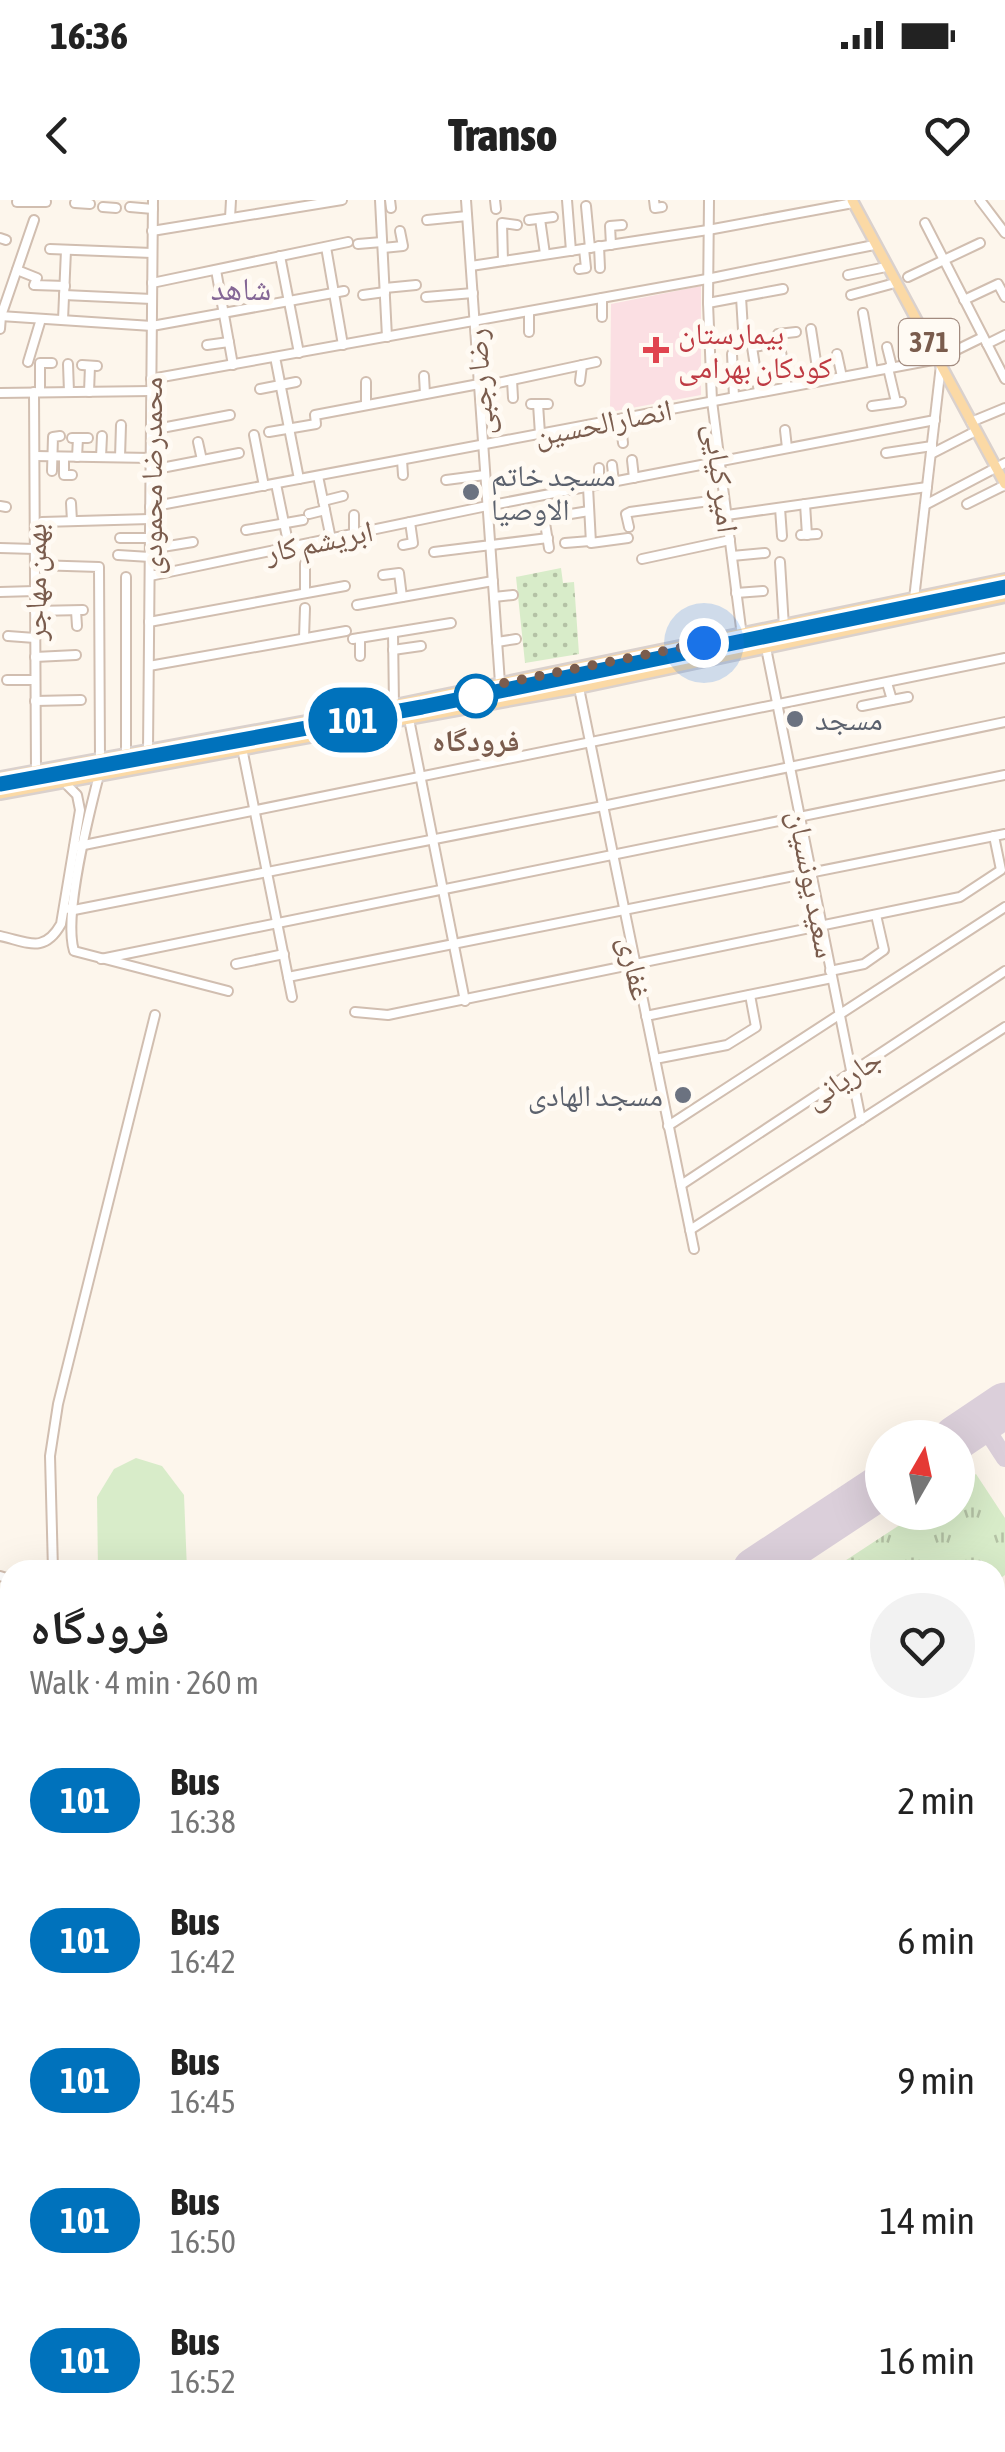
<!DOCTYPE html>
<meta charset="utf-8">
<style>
:root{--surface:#fff;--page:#f2f2f2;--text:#222;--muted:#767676}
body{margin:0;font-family:"Asap Condensed","Noto Naskh Arabic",sans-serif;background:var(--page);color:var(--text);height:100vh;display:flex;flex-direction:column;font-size:38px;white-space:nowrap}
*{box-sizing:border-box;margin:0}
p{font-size:32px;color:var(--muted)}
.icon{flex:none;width:55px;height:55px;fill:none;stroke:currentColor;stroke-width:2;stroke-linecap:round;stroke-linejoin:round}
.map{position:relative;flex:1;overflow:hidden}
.details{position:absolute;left:0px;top:1360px;width:1005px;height:892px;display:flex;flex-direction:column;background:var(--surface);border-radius:30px 30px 0 0;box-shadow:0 10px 40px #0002}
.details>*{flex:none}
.badge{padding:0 20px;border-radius:32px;font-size:35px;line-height:65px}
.needle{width:65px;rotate:9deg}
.tools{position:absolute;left:865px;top:1220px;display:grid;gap:20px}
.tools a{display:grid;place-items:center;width:110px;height:110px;border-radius:50%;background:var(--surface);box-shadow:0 10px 40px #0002;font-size:50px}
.you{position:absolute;width:50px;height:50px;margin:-25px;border:8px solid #fff;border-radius:50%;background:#1a73e8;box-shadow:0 0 0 15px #1a73e833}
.map>.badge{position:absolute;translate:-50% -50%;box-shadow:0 0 0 5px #fff}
.round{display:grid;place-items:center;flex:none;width:105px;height:105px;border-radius:52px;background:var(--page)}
.head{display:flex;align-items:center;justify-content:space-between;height:170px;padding:0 30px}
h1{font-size:48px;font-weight:800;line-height:75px}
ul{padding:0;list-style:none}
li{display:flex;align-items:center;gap:30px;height:140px;padding:0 30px}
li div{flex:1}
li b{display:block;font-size:38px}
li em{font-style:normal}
li .badge{min-width:110px;font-weight:700;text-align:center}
.status{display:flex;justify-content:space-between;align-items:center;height:70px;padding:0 50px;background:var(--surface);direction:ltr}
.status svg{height:28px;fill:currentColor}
header{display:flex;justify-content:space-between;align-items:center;height:130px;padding:0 30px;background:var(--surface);font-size:45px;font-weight:800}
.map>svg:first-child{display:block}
.medical{fill:#fbdfe3}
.grass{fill:url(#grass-tufts)}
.park{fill:url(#park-dots)}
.pitch{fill:#d8ecc9}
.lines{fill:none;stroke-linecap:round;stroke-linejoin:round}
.taxiway{stroke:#dbcfda;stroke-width:18}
.runway{stroke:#dbcfda;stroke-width:45}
.minor-casing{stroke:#d1beb0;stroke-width:12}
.major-casing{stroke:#dad1cd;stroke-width:14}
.minor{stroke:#fff;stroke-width:8}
.major{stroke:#fbd9a5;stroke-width:9}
.line-casing{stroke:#fff;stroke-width:22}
.line{stroke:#0072bc;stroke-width:15}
.walk{stroke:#7a5c4d;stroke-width:10;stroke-dasharray:0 18}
.health-dot{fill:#e0444e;stroke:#fffaf3;stroke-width:4}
.worship-dot{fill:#6b7280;stroke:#fffaf3;stroke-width:4}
.stop-dot{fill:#fff;stroke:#0072bc;stroke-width:5}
.labels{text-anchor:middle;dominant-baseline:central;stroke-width:10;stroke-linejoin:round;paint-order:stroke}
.shield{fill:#fffaf3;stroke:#a28b7f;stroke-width:2.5}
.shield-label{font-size:28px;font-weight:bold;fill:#7a5c4d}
.health-label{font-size:30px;fill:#be3a42;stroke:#fffaf3;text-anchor:start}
.street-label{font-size:30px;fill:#7a5c4d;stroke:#fffaf3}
.worship-label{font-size:30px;fill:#5b616d;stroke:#fffaf3;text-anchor:start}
.stop-label{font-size:30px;font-weight:bold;fill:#7a5c4d;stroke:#fffaf3}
.neighbourhood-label{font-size:32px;fill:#846695;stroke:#fffaf3}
</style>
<div class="status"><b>16:36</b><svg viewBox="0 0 49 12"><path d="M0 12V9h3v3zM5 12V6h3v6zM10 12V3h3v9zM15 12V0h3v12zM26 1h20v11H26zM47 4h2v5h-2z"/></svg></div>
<header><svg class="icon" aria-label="back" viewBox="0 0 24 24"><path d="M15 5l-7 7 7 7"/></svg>Transo<svg class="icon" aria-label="heart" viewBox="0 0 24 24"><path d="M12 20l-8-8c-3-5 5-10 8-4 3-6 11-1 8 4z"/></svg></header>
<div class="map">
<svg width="1005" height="2252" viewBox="0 0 1005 2252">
<defs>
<pattern id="grass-tufts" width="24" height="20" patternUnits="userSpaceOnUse" patternTransform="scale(2.5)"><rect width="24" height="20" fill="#d8ecc9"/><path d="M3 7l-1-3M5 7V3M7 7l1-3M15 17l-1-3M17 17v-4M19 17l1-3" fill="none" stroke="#b4c2a5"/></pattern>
<pattern id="park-dots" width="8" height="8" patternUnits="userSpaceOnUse" patternTransform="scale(2.5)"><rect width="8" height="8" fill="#d8ecc9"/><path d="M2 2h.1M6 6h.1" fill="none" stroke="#b4c2a5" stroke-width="1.8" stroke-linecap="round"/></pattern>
</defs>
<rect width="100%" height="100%" fill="#fdf6ec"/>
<path class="medical" d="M701,86V195L610,212L611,104Z"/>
<path class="grass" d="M976,1274L1005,1318V1375L995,1382V1370H831L918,1313L958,1312V1286Z"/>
<path class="park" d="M561,368L563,383L574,382L579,454L525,463L516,377Z"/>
<path class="pitch" d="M136,1258L162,1266L184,1295L187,1370H98L97,1297L114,1269Z"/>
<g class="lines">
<g class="taxiway">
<path d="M981,1221L1005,1258"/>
<path d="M761,1366L764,1370"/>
</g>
<g class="runway">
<path d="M956,1238L1005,1205"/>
<path d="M755,1370L882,1286"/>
</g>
<g class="minor-casing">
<g id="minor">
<path d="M380,0L387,137"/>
<path d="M390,0L391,8"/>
<path d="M466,0L500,483"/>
<path d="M495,0L496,9"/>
<path d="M567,0L571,51"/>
<path d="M654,0L655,8L662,7"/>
<path d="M709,0L708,103L712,201L742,436"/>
<path d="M980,0L1005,33"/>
<path d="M17,2H46"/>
<path d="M75,3L90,4"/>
<path d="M586,6L590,48"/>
<path d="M103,7L116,8"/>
<path d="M130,7L153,9"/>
<path d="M230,18L231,0"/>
<path d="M540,19L545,54"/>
<path d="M427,20L467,16"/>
<path d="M529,20L553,17"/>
<path d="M925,23L1005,179"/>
<path d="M152,31L342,0"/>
<path d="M0,38L6,40"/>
<path d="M358,44L382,42"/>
<path d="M611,45L610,26L622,25"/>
<path d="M599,46L600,68"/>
<path d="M326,47L343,145"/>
<path d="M383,48L403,46L400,31"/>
<path d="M50,49L152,53"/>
<path d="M280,56L299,153"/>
<path d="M503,61L502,23L517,25"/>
<path d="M471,66L708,30L853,3"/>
<path d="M579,69L586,68L584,49"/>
<path d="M17,70L37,78L34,85L65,86"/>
<path d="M216,70L233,165"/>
<path d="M848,75L886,67"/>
<path d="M908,77L980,43"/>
<path d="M152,83L348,42"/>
<path d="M385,88L416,85"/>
<path d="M64,95L152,99"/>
<path d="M363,95L385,92"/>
<path d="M851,95L895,83"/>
<path d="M426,97L473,93"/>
<path d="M741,97L743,130"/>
<path d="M602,98V117"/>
<path d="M964,100L998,84L1005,97"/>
<path d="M708,103L783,89"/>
<path d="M529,112V132"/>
<path d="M863,113L873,171"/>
<path d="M0,116L152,126L344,91"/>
<path d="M63,120L66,50"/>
<path d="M0,129L1,116L34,20"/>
<path d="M811,129L819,181"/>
<path d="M987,144L1005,135"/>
<path d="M207,145L229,142"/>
<path d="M887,147L892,167"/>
<path d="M732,154L734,197"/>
<path d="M837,154L842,177"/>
<path d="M275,157L299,279"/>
<path d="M28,162L41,119"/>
<path d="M68,164L69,192"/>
<path d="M82,165L97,166"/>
<path d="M888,168L896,202"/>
<path d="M424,176L425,194"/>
<path d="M151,179L707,79L874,45"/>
<path d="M512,180L513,198"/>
<path d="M580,181L582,165"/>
<path d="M366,182V205"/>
<path d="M479,187L596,162"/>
<path d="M787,187L778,134L796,132"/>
<path d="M260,189L296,182"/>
<path d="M34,192L36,571"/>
<path d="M40,192V163H52"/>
<path d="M89,192L90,166"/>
<path d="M759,192L752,147L760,146"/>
<path d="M0,193L151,191"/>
<path d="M531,204H548"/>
<path d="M538,204L540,234"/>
<path d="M872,206L901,202"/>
<path d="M620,219L623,243"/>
<path d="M971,222L1005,208"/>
<path d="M151,230L230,215"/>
<path d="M785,230L787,248"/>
<path d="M269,232L316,224L315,215L479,184"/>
<path d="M254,235L264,286"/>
<path d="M72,238H88"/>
<path d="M198,242L202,260"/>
<path d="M886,253L932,246"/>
<path d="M931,254L976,231"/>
<path d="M35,256L151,258"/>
<path d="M64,257V275H72"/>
<path d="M77,257L78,238"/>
<path d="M101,257L102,236"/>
<path d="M120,257L121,225"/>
<path d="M402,260L403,275"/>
<path d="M632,260L634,278"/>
<path d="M612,265L614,282"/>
<path d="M599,268V284"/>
<path d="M151,270L239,253"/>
<path d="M52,271L53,237L60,236"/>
<path d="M318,276L331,339"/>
<path d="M446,280L485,275"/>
<path d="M276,284L289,347"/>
<path d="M588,287L591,343L628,338"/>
<path d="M323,301L343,296"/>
<path d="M71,303L72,321"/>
<path d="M805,304L807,335"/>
<path d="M967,304L1005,285"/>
<path d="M925,305L1005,263"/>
<path d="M0,306L6,307"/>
<path d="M150,307L938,159L983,137"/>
<path d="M780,308L782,336"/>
<path d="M309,314L325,310"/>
<path d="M727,315L927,287"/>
<path d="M558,316L589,311"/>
<path d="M42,322L150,319"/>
<path d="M545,323L549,348"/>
<path d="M629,327L626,314L630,312L724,299"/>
<path d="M246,330L303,320"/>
<path d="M354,334V315"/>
<path d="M801,335L817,334"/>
<path d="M120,338H150"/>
<path d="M565,343L590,341"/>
<path d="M403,345L413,343L410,322"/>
<path d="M0,348L35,349"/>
<path d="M150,349L193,342"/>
<path d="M434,352L548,338"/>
<path d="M118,355L150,357"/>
<path d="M732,356L765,353"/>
<path d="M642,359L730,340"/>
<path d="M780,362L784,427"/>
<path d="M305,364V393"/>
<path d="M35,365L99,367L100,560"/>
<path d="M383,375L399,373L402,397"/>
<path d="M150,376L487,306L935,220"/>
<path d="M126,377V555"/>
<path d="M0,392L35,391"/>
<path d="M736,393L763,391"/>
<path d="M494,397L513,395"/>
<path d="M914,399L941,165"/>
<path d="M357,405L493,381"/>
<path d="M35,411L83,410"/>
<path d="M76,411L77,426"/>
<path d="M149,422L345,386"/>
<path d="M393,433L394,505"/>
<path d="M8,436L35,438"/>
<path d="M304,438L305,408"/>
<path d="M353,439L451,423"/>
<path d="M497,442L516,439"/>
<path d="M766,448L861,920"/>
<path d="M393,450L421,446"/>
<path d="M360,456V438"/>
<path d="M35,457L76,455"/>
<path d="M149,466L346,431"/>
<path d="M7,480H35"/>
<path d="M887,483L892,500L908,497"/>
<path d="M579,488L694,1049"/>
<path d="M35,501L81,500"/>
<path d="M862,506L892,500"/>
<path d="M409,519L465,801"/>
<path d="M242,548L292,797"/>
<path d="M148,551L153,0"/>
<path d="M99,575C89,614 63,715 74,751L228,791"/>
<path d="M74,647L1005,458"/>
<path d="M65,708L74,710L603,606L1005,522"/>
<path d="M0,736C28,742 44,754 61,724L80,610L77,595L64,582"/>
<path d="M101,759L1005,575"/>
<path d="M236,764L284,754"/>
<path d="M830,771L864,764L884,750L876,715"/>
<path d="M288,777L1005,634"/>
<path d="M355,812L388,815L960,697L1001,670L994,636"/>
<path d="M646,816L832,778"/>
<path d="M655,859L727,845L756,827L750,795"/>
<path d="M668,926L1005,707"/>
<path d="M681,985L1005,771"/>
<path d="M690,1030L1005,827"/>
<path d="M53,1370L50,1256L58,1204L155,815"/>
<path d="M0,1376L10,1379"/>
<path d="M995,1591L1005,1584"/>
<path d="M995,1645L1005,1639"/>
<path d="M995,1671L1005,1688"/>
<path d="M995,1697L1005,1691"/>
<path d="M995,1715H1005"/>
<path d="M995,1813H1005"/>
<path d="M995,1844H1005"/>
<path d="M995,1877L1005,1878"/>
<path d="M995,1908L1005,1909"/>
<path d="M0,1918L10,1919"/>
<path d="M995,1940L1005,1941"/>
<path d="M0,1967L10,1968"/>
<path d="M995,1976L1005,1977"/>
<path d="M0,1986H10"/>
<path d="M995,2010L1005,2011"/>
<path d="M0,2035H10"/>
<path d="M995,2047H1005"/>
<path d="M0,2082L10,2083"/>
<path d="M995,2085H1005"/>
<path d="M995,2125H1005"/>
<path d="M0,2129L10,2130"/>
<path d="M995,2172H1005"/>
<path d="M0,2175H10"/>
<path d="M995,2221H1005"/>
<path d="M35,2242L37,2252"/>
<path d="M55,2242L58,2252"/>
<path d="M79,2242L81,2252"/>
</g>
</g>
<g class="major-casing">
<g id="major">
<path d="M852,0L1005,284"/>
<path d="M0,577L394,505L1005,379"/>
<path d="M0,594L579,488L1005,397"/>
<path d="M995,1767H1005"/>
<path d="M0,2208H10"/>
<path d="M0,2217H10"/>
<path d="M0,2228L10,2229"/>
<path d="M0,2236L10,2237"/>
<path d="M114,2242L275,2252"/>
<path d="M257,2242L409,2252"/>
<path d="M421,2242L576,2252"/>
<path d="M520,2242L691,2252"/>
<path d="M906,2242V2252"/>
</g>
</g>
<use href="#minor" class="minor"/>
<use href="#major" class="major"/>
</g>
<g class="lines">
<g class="line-casing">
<path id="line" d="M0,584L422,507L1005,387"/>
</g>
<use href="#line" class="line"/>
<path class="walk" d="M476,496L464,491L704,443"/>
</g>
<path class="health-dot" d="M651 135h10v10h10v10h-10v10h-10v-10h-10v-10h10z"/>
<g class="worship-dot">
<circle cx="471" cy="292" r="10"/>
<circle cx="795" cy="519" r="10"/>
<circle cx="683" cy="895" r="10"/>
</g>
<circle class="stop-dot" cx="476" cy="496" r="20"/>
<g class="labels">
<rect class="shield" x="899" y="119" width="60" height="46" rx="8"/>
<g class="shield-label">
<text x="929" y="142">371</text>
</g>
<g class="health-label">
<text x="678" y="133">بیمارستان<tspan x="678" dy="34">کودکان بهرامی</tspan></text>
</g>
<g class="street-label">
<text transform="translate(479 182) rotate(-94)">رضا رجبی</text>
<text transform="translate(603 222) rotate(-11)">انصارالحسین</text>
<text transform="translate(151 276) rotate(-90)">محمدرضا محمودی</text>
<text transform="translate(722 278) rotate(83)">امیر کیایی</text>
<text transform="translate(319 341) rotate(-12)">ابریشم کار</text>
<text transform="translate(35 382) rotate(-90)">بهمن مهاجر</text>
<text transform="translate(813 684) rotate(79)">سعید یونسیان</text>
<text transform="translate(636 768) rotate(78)">غفاری</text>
<text transform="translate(843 878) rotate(-33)">جاریانی</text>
</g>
<g class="worship-label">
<text x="491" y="275">مسجد خاتم<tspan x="491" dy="34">الاوصیا</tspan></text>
<text x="815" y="519">مسجد</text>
<text x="663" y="895" text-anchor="end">مسجد الهادی</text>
</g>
<g class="stop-label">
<text x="476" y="540">فرودگاه</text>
</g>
<g class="neighbourhood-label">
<text x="241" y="88">شاهد</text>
</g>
</g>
</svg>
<div class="tools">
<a><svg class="needle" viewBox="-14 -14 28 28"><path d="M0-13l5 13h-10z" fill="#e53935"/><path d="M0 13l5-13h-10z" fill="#767676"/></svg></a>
</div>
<div class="you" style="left:704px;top:443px"></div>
<b class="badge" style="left:353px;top:520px;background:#0072bc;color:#fff">101</b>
<section class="details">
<div class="head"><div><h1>فرودگاه</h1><p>Walk · 4 min · 260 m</p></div><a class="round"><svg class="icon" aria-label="heart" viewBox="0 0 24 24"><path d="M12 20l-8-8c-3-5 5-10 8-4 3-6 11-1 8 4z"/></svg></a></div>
<ul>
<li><span class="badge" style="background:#0072bc;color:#fff">101</span><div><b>Bus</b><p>16:38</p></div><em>2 min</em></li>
<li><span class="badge" style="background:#0072bc;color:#fff">101</span><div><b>Bus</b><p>16:42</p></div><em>6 min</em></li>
<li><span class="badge" style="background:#0072bc;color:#fff">101</span><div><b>Bus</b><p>16:45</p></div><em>9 min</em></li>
<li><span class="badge" style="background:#0072bc;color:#fff">101</span><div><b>Bus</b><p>16:50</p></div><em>14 min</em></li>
<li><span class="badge" style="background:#0072bc;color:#fff">101</span><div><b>Bus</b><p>16:52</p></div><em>16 min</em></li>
</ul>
</section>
</div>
